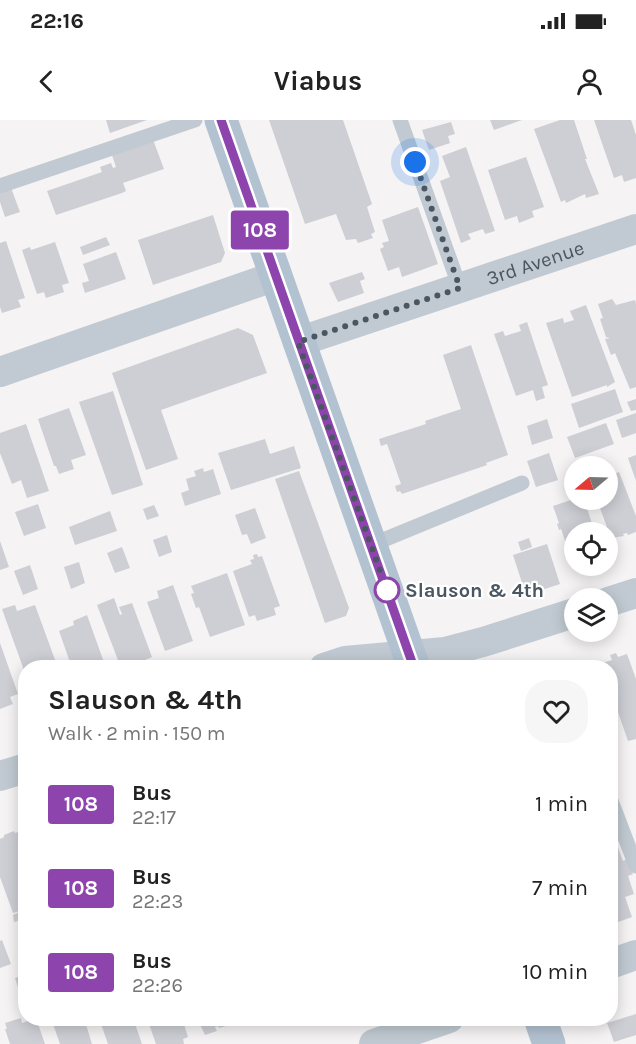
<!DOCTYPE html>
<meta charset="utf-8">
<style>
:root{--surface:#fff;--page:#f6f6f6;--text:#222;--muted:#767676}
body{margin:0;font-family:Karla,sans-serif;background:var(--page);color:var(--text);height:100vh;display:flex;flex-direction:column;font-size:22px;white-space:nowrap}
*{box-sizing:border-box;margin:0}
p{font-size:20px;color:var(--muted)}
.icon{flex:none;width:33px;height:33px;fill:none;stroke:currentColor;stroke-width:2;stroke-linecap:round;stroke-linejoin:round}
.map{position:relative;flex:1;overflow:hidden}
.panel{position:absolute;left:18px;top:540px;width:600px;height:366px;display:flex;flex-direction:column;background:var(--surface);border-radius:24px;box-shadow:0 3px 15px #0003}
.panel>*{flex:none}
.badge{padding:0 12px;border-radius:4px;font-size:21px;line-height:39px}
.needle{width:39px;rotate:251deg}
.controls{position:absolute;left:564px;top:336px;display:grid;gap:12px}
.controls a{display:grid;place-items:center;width:54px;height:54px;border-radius:50%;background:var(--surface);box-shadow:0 3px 15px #0003;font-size:30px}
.you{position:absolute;width:30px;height:30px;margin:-15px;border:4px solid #fff;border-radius:50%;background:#1a73e8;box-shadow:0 0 0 9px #1a73e833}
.map>.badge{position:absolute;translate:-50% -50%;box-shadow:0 0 0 3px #fff}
.round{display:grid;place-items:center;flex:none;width:63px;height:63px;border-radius:24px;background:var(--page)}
.summary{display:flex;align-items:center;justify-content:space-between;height:102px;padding:0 30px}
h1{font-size:28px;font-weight:700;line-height:45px}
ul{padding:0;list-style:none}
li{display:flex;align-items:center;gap:18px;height:84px;padding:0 30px}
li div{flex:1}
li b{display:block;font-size:22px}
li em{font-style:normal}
li .badge{min-width:66px;font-weight:700;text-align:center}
.status{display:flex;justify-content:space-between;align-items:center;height:42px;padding:0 30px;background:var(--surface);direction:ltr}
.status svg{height:16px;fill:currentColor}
header{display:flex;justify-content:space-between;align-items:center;height:78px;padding:0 30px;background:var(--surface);font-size:27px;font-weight:700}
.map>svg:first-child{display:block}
.building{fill:#cdcfd5}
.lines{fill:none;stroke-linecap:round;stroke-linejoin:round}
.lane{stroke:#c1cad2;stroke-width:15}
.street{stroke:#c1cad2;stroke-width:30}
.primary{stroke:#b3c2d1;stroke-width:33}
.line-casing{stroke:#fff;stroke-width:14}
.line{stroke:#8e44ad;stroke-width:9}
.walk{stroke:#4a5661;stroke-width:6;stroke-dasharray:0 10.8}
.stop-dot{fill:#fff;stroke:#8e44ad;stroke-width:3}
.labels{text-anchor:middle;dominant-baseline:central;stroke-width:4.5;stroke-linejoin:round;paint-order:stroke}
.street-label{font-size:20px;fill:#4a5661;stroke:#fff}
.stop-label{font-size:20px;font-weight:bold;fill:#4a5661;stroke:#fff;text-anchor:start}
</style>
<div class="status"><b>22:16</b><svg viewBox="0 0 49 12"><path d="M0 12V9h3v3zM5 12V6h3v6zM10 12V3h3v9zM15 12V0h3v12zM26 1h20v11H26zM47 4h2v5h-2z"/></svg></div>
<header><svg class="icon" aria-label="back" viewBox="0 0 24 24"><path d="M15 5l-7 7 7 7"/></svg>Viabus<svg class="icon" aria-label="person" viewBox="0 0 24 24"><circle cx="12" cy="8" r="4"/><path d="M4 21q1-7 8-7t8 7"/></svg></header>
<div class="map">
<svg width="636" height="924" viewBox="0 0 636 924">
<rect width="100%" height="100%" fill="#f5f3f3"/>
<g class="building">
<path d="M106,0H147L110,13Z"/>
<path d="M269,0H343L372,84L367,87L375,112L371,114L373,118L358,123L356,119L346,120L336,94L305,104Z"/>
<path d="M490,0H522L494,10Z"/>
<path d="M560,0H574L587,39H585L599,74L586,78L585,74L566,83L565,80L561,82L534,9Z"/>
<path d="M594,0H631L636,15V58L624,62L622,55L614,58Z"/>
<path d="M451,2L455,14L448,16L450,23L429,30L422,10Z"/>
<path d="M152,17L164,49L123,63L126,71L122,73L56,95L47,71L102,52L100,47L111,43L113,48L116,47L111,32Z"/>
<path d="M466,27L495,111L485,114L483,109L468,114L471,119L461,123L440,61L450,57L442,36Z"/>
<path d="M526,37L544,87L532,91L534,97L519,103L517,96L505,100L488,50Z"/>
<path d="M10,65L20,92L5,97L0,82V69Z"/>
<path d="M418,87L438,144L402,157L399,147L388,151L380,129L384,127L382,123L389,121L382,100Z"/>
<path d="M213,95L225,133L221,142L153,165L138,120Z"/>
<path d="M106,117L110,125L83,135L80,127Z"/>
<path d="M6,121L25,178L18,180L21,187L2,193L0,187V123Z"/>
<path d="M55,122L69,163L62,165L64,172L46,178L44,172L37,174L22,130L30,127L31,130Z"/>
<path d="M116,132L126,159L85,173L82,163L89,161L83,144Z"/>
<path d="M362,152L365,159L360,161L364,173L338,182L329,163Z"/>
<path d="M612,179L616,185L635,180L636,184V267L630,269L615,233L611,235L605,219L610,218L606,217L600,199L603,198L598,184Z"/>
<path d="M586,185L615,262L607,267V265L572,277L546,203L563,198L564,203L574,200L570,191Z"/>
<path d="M527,202L548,265L542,267L545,278L536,281L533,270L516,276L494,214L503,211L505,216L521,211L519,205Z"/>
<path d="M238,208L253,215L267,253L161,290L178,339L146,350L112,253Z"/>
<path d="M471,225L508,335L486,343L487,345L402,374L400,371L397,372L395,366L401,364L387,324L381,326L379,319L426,304L425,301L461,289L443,235Z"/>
<path d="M615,269L623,292L579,308L571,284Z"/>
<path d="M113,271L143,365L112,375L79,282Z"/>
<path d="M636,279V290L631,291L627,282Z"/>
<path d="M69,288L86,335L71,340L74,349L59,354L56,346H54L38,299Z"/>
<path d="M636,293V313L622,318L616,300Z"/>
<path d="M547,299L553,318L532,325L527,306Z"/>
<path d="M606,303L614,324L575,338L567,317Z"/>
<path d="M26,304L49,371L27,378L21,360L12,364L0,333V313Z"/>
<path d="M265,319L270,334L294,326L301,348L231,370L218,333Z"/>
<path d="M549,333L558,360L536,367L527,341Z"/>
<path d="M636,335V361L628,338Z"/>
<path d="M203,348L204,352L213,349L221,374L185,386L181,373L189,370L186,359L196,356L194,351Z"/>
<path d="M299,351L349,488L346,496L325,503L275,359Z"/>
<path d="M619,352L636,396V412L628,415L627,413L623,414L624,416L611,418L597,380H608V356Z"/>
<path d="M574,379L584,380L595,412H574V437L571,438L561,409L559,410L557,404L559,403L553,386Z"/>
<path d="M38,384L46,408L24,416L15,392Z"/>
<path d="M154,385L159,396L147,400L143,389Z"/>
<path d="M255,388L266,418L251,424L247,414L242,415L235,395Z"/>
<path d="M110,391L117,411L75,425L69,407Z"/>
<path d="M167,415L172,432L159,437L153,420Z"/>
<path d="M529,418L532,427L521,431L518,422Z"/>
<path d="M0,421L9,447L0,450Z"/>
<path d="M547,424L560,464L526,475L513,435Z"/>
<path d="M122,427L130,448L115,453L107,433Z"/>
<path d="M257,434L258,437L262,436L280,486L274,488L276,495L257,501L255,495L249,497L233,451L252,444L250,440L254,439L253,435Z"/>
<path d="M79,442L85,463L71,469L64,447Z"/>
<path d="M30,445L38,469L23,475L14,451Z"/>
<path d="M227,453L245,505L210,517L199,487L196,488L191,474L194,473L191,466Z"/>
<path d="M173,465L193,521L165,531L147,482L159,478L157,471Z"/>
<path d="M114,478L120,495L122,494L119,487L132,483L152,537L128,548H121L97,485Z"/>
<path d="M15,485L17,491L35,485L58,548H26L25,553L2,489Z"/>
<path d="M87,495L106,548H72L59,511L74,505L73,501Z"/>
<path d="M0,523L18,574L10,577L13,584L0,589Z"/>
<path d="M616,533L618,537L627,534L636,559V619L628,621L610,569V548H603L602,543L612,540L610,535Z"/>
<path d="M610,706L623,741L627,739L633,754L628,756L634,774L625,777L632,797L610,805Z"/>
<path d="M14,711L15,713L18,712L25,724L23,725L26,732V768L22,769L23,773L26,772V789L13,793L0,757V719L4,717V715Z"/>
<path d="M22,791L25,799L14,802L13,795Z"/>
<path d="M2,820L11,844L0,848V821Z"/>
<path d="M26,854V889H25L15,858Z"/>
<path d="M636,894V915L614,922L607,903Z"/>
<path d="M21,898L22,903L36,898L45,924H10L5,909H7L5,903Z"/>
<path d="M51,898H84L92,924H60Z"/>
<path d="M99,898H133L142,924H108Z"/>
<path d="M147,898H182L188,917L183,919L184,924H156Z"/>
<path d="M197,898H229L230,901L228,902L229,905L219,908L218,906L215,907L217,911L205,915Z"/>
</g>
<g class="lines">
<g class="lane">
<path d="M400,0L460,168"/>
<path d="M0,66L195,0"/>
<path d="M371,425L522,363"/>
<path d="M610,678L636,746"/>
</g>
<g class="street">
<path id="s1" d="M298,222L636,109"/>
<path d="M0,252L276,156"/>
<path d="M608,482L636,473"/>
<path d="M324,548L345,541L445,532L483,522L574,493"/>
<path d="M0,656L26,648"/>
<path d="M610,844L636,835"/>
<path d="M374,924L449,898"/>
</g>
<g class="primary">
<path d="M221,0L414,548"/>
<path d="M540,898L549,924"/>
</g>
</g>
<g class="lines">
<g class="line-casing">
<path id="line" d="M221,0L414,548"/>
</g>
<use href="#line" class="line"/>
<path class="walk" d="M387,470L298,222L460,168L415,42"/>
</g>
<circle class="stop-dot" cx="387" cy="470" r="12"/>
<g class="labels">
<g class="street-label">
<text stroke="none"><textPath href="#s1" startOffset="250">3rd Avenue</textPath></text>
</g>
<g class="stop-label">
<text x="405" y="470">Slauson &amp; 4th</text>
</g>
</g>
</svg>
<div class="controls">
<a><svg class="needle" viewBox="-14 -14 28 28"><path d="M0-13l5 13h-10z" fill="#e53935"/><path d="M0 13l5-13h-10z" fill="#767676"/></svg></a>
<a><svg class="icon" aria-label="locate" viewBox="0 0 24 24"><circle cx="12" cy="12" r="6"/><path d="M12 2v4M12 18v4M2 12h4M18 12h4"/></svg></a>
<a><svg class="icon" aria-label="layers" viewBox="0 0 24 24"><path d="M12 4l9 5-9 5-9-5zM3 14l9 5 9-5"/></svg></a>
</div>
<div class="you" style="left:415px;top:42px"></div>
<b class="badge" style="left:260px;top:110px;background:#8e44ad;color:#fff">108</b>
<section class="panel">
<div class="summary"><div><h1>Slauson &amp; 4th</h1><p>Walk · 2 min · 150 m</p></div><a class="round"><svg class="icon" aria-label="heart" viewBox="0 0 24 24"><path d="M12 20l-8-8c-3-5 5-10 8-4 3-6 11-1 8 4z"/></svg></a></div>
<ul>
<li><span class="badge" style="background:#8e44ad;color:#fff">108</span><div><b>Bus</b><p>22:17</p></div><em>1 min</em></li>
<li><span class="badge" style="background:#8e44ad;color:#fff">108</span><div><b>Bus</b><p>22:23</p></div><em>7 min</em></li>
<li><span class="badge" style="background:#8e44ad;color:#fff">108</span><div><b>Bus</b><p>22:26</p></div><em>10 min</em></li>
</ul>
</section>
</div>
